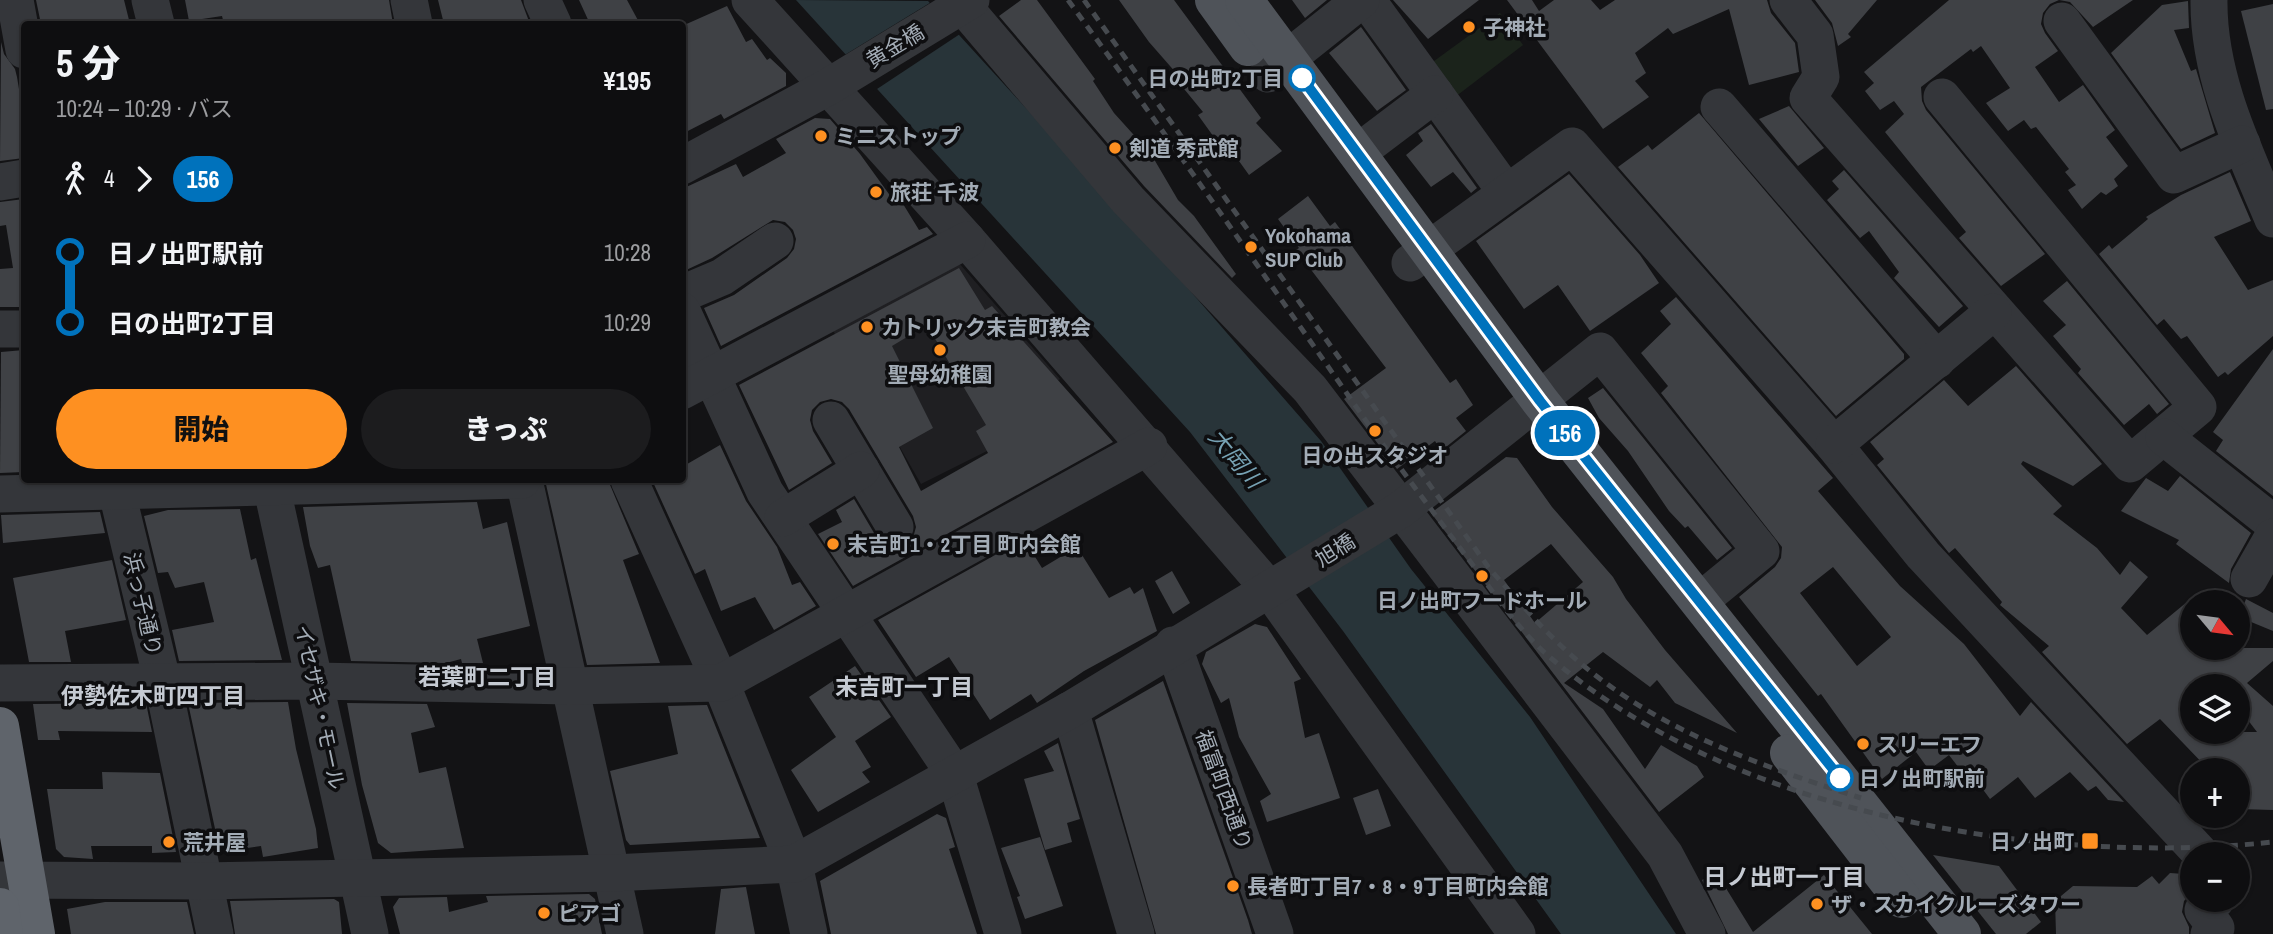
<!DOCTYPE html>
<html lang="ja">
<meta charset="utf-8">
<style>
:root{--surface:#0e0e10;--page:#1c1c1e;--text:#f1f3f6;--muted:#9b9c9f;--line:#2e2e30;--accent:#fe9021}
body{margin:0;font-family:"Archivo Narrow","Noto Sans JP",sans-serif;background:var(--page);color:var(--text);height:100vh;display:flex;flex-direction:column;font-size:26px;white-space:nowrap}
*{box-sizing:border-box;margin:0}
p{font-size:23px;color:var(--muted)}
.icon{flex:none;width:38px;height:38px;fill:none;stroke:currentColor;stroke-width:2;stroke-linecap:round;stroke-linejoin:round}
.map{position:relative;flex:1;overflow:hidden}
.details{position:absolute;left:21px;top:21px;width:665px;height:462px;display:flex;flex-direction:column;background:var(--surface);border-radius:7px;box-shadow:0 2px 5px #0004,0 0 0 2px var(--line)}
.details>*{flex:none}
.badge{padding:0 14px;border-radius:23px;font-size:24px;line-height:46px}
.needle{width:46px;rotate:119deg}
.buttons{position:absolute;left:2180px;top:590px;display:grid;gap:14px}
.buttons a{display:grid;place-items:center;width:70px;height:70px;border-radius:50%;background:var(--surface);box-shadow:0 2px 5px #0004,0 0 0 2px var(--line);font-size:35px}
.map>.badge{position:absolute;translate:-50% -50%;box-shadow:0 0 0 4px #fff}
.legs{display:flex;align-items:center;gap:10px;height:77px;padding:0 35px;font-size:23px}
.legs p{margin-inline-start:auto}
.head{display:flex;align-items:center;justify-content:space-between;height:119px;padding:0 35px}
h1{font-size:38px;font-weight:800;line-height:52px}
.button{display:flex;gap:14px;margin-top:auto;padding:14px 35px}
.button a{flex:1;height:80px;border-radius:42px;background:var(--accent);color:#111;font-size:28px;font-weight:800;line-height:80px;text-align:center}
.button a+a{background:var(--page);color:var(--text)}
ul{padding:0 35px;list-style:none}
li{display:flex;align-items:center;gap:24px;height:70px;font-size:26px}
li i{display:grid;place-items:center;width:10px;height:100%;margin:0 9px;background:currentColor}
li i::after{content:'';width:18px;height:18px;margin:-9px;border:5px solid;border-radius:50%;background:var(--surface)}
li p{margin-inline-start:auto}
li:first-child i{background:linear-gradient(#0000 50%,currentColor 0)}
li:last-child i{background:linear-gradient(currentColor 50%,#0000 0)}
.map>svg:first-child{display:block}
.built{fill:#1f1f22}
.green{fill:#1b231b}
.water{fill:#283439}
.pier{fill:#131315}
.building{fill:#3f4145;fill-rule:evenodd}
.lines{fill:none;stroke-linecap:round;stroke-linejoin:round}
.minor{stroke:#34363a;stroke-width:37}
.major{stroke:#4f5359;stroke-width:38}
.highway{stroke:#5f646b;stroke-width:38}
.rail{stroke:#464a4f;stroke-width:5;stroke-dasharray:9 7;stroke-linecap:butt}
.line-1-casing{stroke:#fff;stroke-width:16}
.line-1{stroke:#0072bc;stroke-width:10}
.poi-dot{fill:#fe9021;stroke:#0e0e10;stroke-width:2.5}
.stop-1-dot{fill:#fff;stroke:#0072bc;stroke-width:3.5}
.labels{text-anchor:middle;dominant-baseline:central;stroke-width:7;stroke-linejoin:round;paint-order:stroke}
.poi-label{font-size:21px;font-weight:bold;fill:#a3acb6;stroke:#0e0e10;text-anchor:start}
.street-label{font-size:21px;fill:#a3acb6;stroke:#0e0e10}
.stop-label{font-size:21px;font-weight:bold;fill:#a3acb6;stroke:#0e0e10;text-anchor:end}
.water-label{font-size:23px;font-style:italic;fill:#77a2b4;stroke:#0e0e10}
.neighbourhood-label{font-size:23px;font-weight:bold;fill:#c5cad2;stroke:#0e0e10}
</style>
<div class="map">
<svg width="2273" height="934" viewBox="0 0 2273 934">
<rect width="100%" height="100%" fill="#131315"/>
<path class="built" d="M952,255L1060,379L1000,428L1005,442L921,484L828,322Z"/>
<path class="green" d="M1500,13L1523,45L1455,97L1430,64Z"/>
<path class="water" d="M796,0L928,1L1132,224L1321,441L1411,569L1530,717L1676,934H1561L1343,631L1190,432Z"/>
<path class="pier" d="M933,1L960,34L874,91L843,56Z"/>
<g class="building">
<path d="M36,0H124L130,24H41Z"/>
<path d="M185,0H389L393,24H224L222,16L189,21Z"/>
<path d="M438,0H521L530,24H444Z"/>
<path d="M579,0H627L640,24H590Z"/>
<path d="M1021,0H1037L1095,79L1093,81L1114,113L1151,154L1178,200L1194,216L1236,274L1232,278L1144,186L999,16Z"/>
<path d="M1119,0H1174L1261,118L1256,123L1282,151L1249,175L1221,136L1216,140L1198,115L1203,112L1180,84L1184,82L1149,42Z"/>
<path d="M1292,0H1327L1305,18Z"/>
<path d="M1393,0H1479L1428,39Z"/>
<path d="M1507,0H1532L1539,11L1554,0H1591L1600,10L1615,0H1767L1771,13L1795,43L1799,72L1749,85L1729,9L1673,34L1668,28L1635,53L1646,73L1635,81L1649,97L1603,129Z"/>
<path d="M1815,0H1877L1848,34L1851,37L1838,46L1832,23Z"/>
<path d="M1949,0H2133L2093,27L2070,2L2059,0L2050,4L2043,13L2041,24L2045,33L2058,51L2035,67L2059,102L2083,85L2115,130L2106,137L2128,166L2114,179L2118,186L2106,195L2101,192L2082,209L2068,190L2076,185L2065,172L2069,169L2036,127L2031,129L2024,120L2008,131L1986,103L2010,88L1981,46L1973,52L1971,49L1921,87L1922,101L1926,110L2045,254L2001,286L1959,238L1966,232L1885,132L1904,114L1894,101L1880,110L1865,91L1874,83L1864,72Z"/>
<path d="M2188,1L2189,28L2174,30L2191,71L2196,69L2215,133L2181,149L2111,53L2162,5Z"/>
<path d="M2273,4V109L2266,110L2241,11Z"/>
<path d="M727,6L746,42L752,39L767,60L770,58L786,73V86L724,119L721,114L682,134V26Z"/>
<path d="M1361,27L1406,90L1377,111L1329,53Z"/>
<path d="M1,42L4,54L15,69L17,77L24,119V158L0,161Z"/>
<path d="M1789,106L1824,148L1798,166L1759,119Z"/>
<path d="M1699,113L1904,354V359L1836,416L1618,167L1648,145L1652,150Z"/>
<path d="M815,118L830,119L860,154L894,201L900,199L919,230L927,227L933,234L721,346L704,308L734,295L787,258L794,249L796,239L793,230L785,222L773,220L712,258L684,271L682,189L736,164L743,177L786,153L776,139Z"/>
<path d="M1431,124L1477,188L1471,193L1453,172L1431,187L1406,155L1423,141L1418,133Z"/>
<path d="M1844,170L1963,306L1939,327L1894,278L1899,272L1869,231L1860,238L1827,200L1839,189L1832,181Z"/>
<path d="M2230,172L2251,221L2214,237L2248,290L2273,280V336L2228,375L2225,372L2218,377L2187,336L2181,339L2164,319L2157,325L2099,254L2109,245L2112,249L2148,219L2146,217L2181,195Z"/>
<path d="M1569,174L1640,255L1659,283L1590,331L1558,285L1524,309L1476,241Z"/>
<path d="M1308,196L1330,226L1335,222L1450,383L1456,379L1473,405L1456,418L1466,431L1441,451L1435,441L1397,469L1344,399L1386,368L1296,250L1299,248L1278,219Z"/>
<path d="M24,199V307H0V269L13,268L6,225L0,226V202Z"/>
<path d="M959,268L985,310L992,306L1113,442L853,586L818,534L842,522L836,510L854,499L877,538L885,546L895,548L905,545L913,538L916,527L913,516L849,409L842,402L831,399L820,402L812,410L810,420L813,431L832,463L789,490L739,385ZM927,325L986,425L976,431L988,453L921,491L899,447L933,428L892,346Z"/>
<path d="M2067,281L2169,404L2157,414L2149,404L2124,425L2078,373L2081,369L2053,336L2066,325L2043,301Z"/>
<path d="M1676,297L1833,478L1818,491L1900,586L1964,644L2020,716L2031,702L2124,802L2108,800L2096,786L2088,791L2070,772L2035,798L2018,777L1990,799L1967,768L1962,772L1949,755L1929,770L1916,752L1882,779L1821,694L1818,696L1739,597L1775,567L1781,558L1782,547L1661,393L1668,386L1641,353L1671,324L1660,311ZM1833,567L1891,637L1857,666L1800,593Z"/>
<path d="M2273,349V496L2216,451L2223,440L2213,432Z"/>
<path d="M24,350V472L0,473L1,352Z"/>
<path d="M2016,366L2102,464L2073,486L2023,461L2021,464L2062,506L2053,514L2097,548L2120,575L2130,561L2148,577L2121,608L2147,635L2193,597V648H2273V661L2247,683L2273,706V810L2238,809V770H2209L2160,719L2127,744L2042,652L2049,646L2000,605L2002,602L1955,548L1949,553L1877,465L1884,459L1870,442L1944,380L1968,406ZM2193,686H2238V707L2257,732H2193Z"/>
<path d="M1603,388L1732,548L1717,560L1688,526L1685,528L1669,511L1628,451L1599,418L1588,398Z"/>
<path d="M720,445L746,501L777,547L792,585L800,582L816,606L774,630L755,597L721,611L705,569L695,574L652,480H682V467Z"/>
<path d="M1506,457L1517,458L1552,507L1613,577L1626,599L1665,650L1737,733L1675,703L1657,680L1650,687L1603,652L1564,683L1603,709L1645,769L1661,745L1697,766L1704,777L1659,812L1431,513ZM1551,544L1583,582L1535,623L1504,580Z"/>
<path d="M2180,476L2251,533L2231,569L2229,583L2176,544L2179,540L2121,511L2146,478L2168,491Z"/>
<path d="M545,480H608L639,554L623,560L660,663L587,665Z"/>
<path d="M477,502L483,529L507,522L530,626L477,639L483,663H462L461,659L446,663L351,661L330,565L318,568L310,546L303,507Z"/>
<path d="M240,509L251,560L256,558L282,660L179,661L172,630L214,622L204,582L175,588L168,572L158,573L144,516L168,510Z"/>
<path d="M100,512L105,533L3,543L1,515Z"/>
<path d="M1024,539L1042,568L1077,547L1109,598L1130,587L1134,594L1143,588L1157,631L1084,671L1037,703L1031,694L990,720L949,657L916,677L878,620Z"/>
<path d="M112,560L126,620L65,631L71,662H29L13,578Z"/>
<path d="M1172,571L1190,603L1173,614L1155,581Z"/>
<path d="M2246,599L2273,613V631L2239,617Z"/>
<path d="M1255,624L1267,627L1301,679L1294,682L1305,738L1319,733L1340,798L1267,822L1260,801L1271,794L1239,737L1229,698L1221,703L1202,664L1206,652Z"/>
<path d="M855,666L891,717L855,741L871,767L862,772L870,782L818,812L791,770L836,737L809,697Z"/>
<path d="M1163,681L1248,920L1252,934H1156L1095,720Z"/>
<path d="M288,702L296,749L316,829L318,848L263,857L261,846L220,852L188,703Z"/>
<path d="M146,703L152,732L58,731L60,740H38L33,704Z"/>
<path d="M347,703L427,704L435,727L411,733L419,773L446,767L464,848L391,853L378,843L362,785Z"/>
<path d="M707,705L760,838L630,845L626,840L610,771L678,754L668,706Z"/>
<path d="M1058,743L1080,819L1067,823L1072,842L1045,850L1024,779L1054,771L1044,751Z"/>
<path d="M102,772L160,773L176,852L152,853V846H91L93,859L64,857L56,849L47,789H103Z"/>
<path d="M1378,789L1391,826L1366,835L1353,798Z"/>
<path d="M937,814L946,818L955,847L949,849L977,934H831L820,881Z"/>
<path d="M1040,837L1063,906L1025,919L1017,897L1020,896L1001,848Z"/>
<path d="M1933,855L1999,866L2041,922L2026,934H1996Z"/>
<path d="M1716,872L1753,932L1824,875L1872,934H1728L1702,880Z"/>
<path d="M2170,873L2184,874L2193,883V891L2184,901L2182,912L2189,927V934H2056L2055,901L2073,886L2137,887L2152,876L2159,884Z"/>
<path d="M746,887L755,934H715L721,889Z"/>
<path d="M589,894L595,899L602,934H400L393,907L399,898L447,897L449,912L488,902L486,896Z"/>
<path d="M334,899L339,902L342,934H235L230,901Z"/>
<path d="M105,902H187L194,934H71L67,909Z"/>
</g>
<g class="lines">
<g class="minor">
<path d="M15,0L24,50"/>
<path d="M150,0L156,24"/>
<path d="M409,0L414,24"/>
<path d="M542,0L553,24"/>
<path d="M750,0L967,240L1270,590L1517,934"/>
<path d="M958,0L1128,200L1310,389L1665,855L1707,934"/>
<path d="M1367,0L1506,192"/>
<path d="M1788,0L1815,35L1821,77L1808,98L2130,464L2198,407L1942,97"/>
<path d="M2209,0C2208,77 2244,150 2273,219"/>
<path d="M2062,21L2174,175L2242,144"/>
<path d="M1268,74L1361,0"/>
<path d="M1719,107L1937,360"/>
<path d="M1357,153L1435,94"/>
<path d="M682,166L828,87L971,0"/>
<path d="M0,182L24,178"/>
<path d="M1410,263L1572,146L1834,445L1923,555L2201,854"/>
<path d="M682,294L722,277L775,241"/>
<path d="M682,311L765,492L955,775L1003,934"/>
<path d="M0,329H24"/>
<path d="M682,391L967,240"/>
<path d="M831,420L895,527"/>
<path d="M2164,437L2273,523"/>
<path d="M1834,445L1993,312"/>
<path d="M114,480L163,684L215,934"/>
<path d="M270,480L370,934"/>
<path d="M524,480L625,934"/>
<path d="M629,480L721,683L794,864L809,934"/>
<path d="M0,494L522,480"/>
<path d="M783,518L861,470"/>
<path d="M2249,579L2273,537"/>
<path d="M1173,645L1275,934"/>
<path d="M0,683L314,681L568,686L721,683L1149,446"/>
<path d="M1070,710L1136,934"/>
<path d="M0,880L203,881L613,873L794,864L1070,710L1400,510L1600,351L1761,551L1700,601"/>
<path d="M2209,934L2216,928L2203,910L2216,900"/>
</g>
<g class="major">
<path d="M1214,0L1248,47"/>
<path d="M1244,0L1540,401L1962,934"/>
<path d="M1789,753L1902,899"/>
</g>
<g class="highway">
<path d="M0,726L36,934"/>
<path d="M0,907L4,934"/>
</g>
<g class="rail">
<path d="M1068,0C1171,141 1271,285 1371,428C1405,475 1440,521 1475,568C1499,600 1521,633 1552,659C1734,814 2041,867 2273,842"/>
<path d="M1084,0L1489,568C1521,604 1552,641 1590,671C1670,735 1765,767 1861,798"/>
</g>
</g>
<g class="lines">
<g class="line-1-casing">
<path id="line-1" d="M1302,78L1540,401L1840,778"/>
</g>
<use href="#line-1" class="line-1"/>
</g>
<g class="poi-dot">
<circle cx="1469" cy="27" r="7"/>
<circle cx="821" cy="136" r="7"/>
<circle cx="1115" cy="148" r="7"/>
<circle cx="876" cy="192" r="7"/>
<circle cx="1251" cy="247" r="7"/>
<circle cx="867" cy="327" r="7"/>
<circle cx="940" cy="350" r="7"/>
<circle cx="1375" cy="431" r="7"/>
<circle cx="833" cy="544" r="7"/>
<circle cx="1482" cy="576" r="7"/>
<circle cx="1863" cy="744" r="7"/>
<rect x="2081" y="832" width="18" height="18" rx="3.5"/>
<circle cx="169" cy="842" r="7"/>
<circle cx="1233" cy="886" r="7"/>
<circle cx="1817" cy="904" r="7"/>
<circle cx="544" cy="913" r="7"/>
</g>
<g class="stop-1-dot">
<circle cx="1302" cy="78" r="12"/>
<circle cx="1840" cy="778" r="12"/>
</g>
<g class="labels">
<g class="poi-label">
<text x="1483" y="27">子神社</text>
<text x="835" y="136">ミニストップ</text>
<text x="1129" y="148">剣道 秀武館</text>
<text x="890" y="192">旅荘 千波</text>
<text x="1265" y="235">Yokohama<tspan x="1265" dy="24">SUP Club</tspan></text>
<text x="881" y="327">カトリック末吉町教会</text>
<text x="940" y="374" text-anchor="middle">聖母幼稚園</text>
<text x="1375" y="455" text-anchor="middle">日の出スタジオ</text>
<text x="847" y="544">末吉町1・2丁目 町内会館</text>
<text x="1482" y="600" text-anchor="middle">日ノ出町フードホール</text>
<text x="1877" y="744">スリーエフ</text>
<text x="2074" y="841" text-anchor="end">日ノ出町</text>
<text x="183" y="842">荒井屋</text>
<text x="1247" y="886">長者町丁目7・8・9丁目町内会館</text>
<text x="1831" y="904">ザ・スカイクルーズタワー</text>
<text x="558" y="913">ピアゴ</text>
</g>
<g class="street-label">
<text transform="translate(895 46) rotate(-31)">黄金橋</text>
<text transform="translate(1335 550) rotate(-32)">旭橋</text>
<text transform="translate(143 604) rotate(77)">浜っ子通り</text>
<text transform="translate(320 707) rotate(78)">イセザキ・モール</text>
<text transform="translate(1224 790) rotate(70)">福富町西通り</text>
</g>
<g class="stop-label">
<text x="1283" y="78">日の出町2丁目</text>
<text x="1859" y="778" text-anchor="start">日ノ出町駅前</text>
</g>
<g class="water-label">
<text transform="translate(1236 458) rotate(50)">大岡川</text>
</g>
<g class="neighbourhood-label">
<text x="487" y="676">若葉町二丁目</text>
<text x="904" y="686">末吉町一丁目</text>
<text x="153" y="695">伊勢佐木町四丁目</text>
<text x="1784" y="876">日ノ出町一丁目</text>
</g>
</g>
</svg>
<div class="buttons">
<a><svg class="needle" viewBox="-14 -14 28 28"><path d="M0-13l5 13h-10z" fill="#e53935"/><path d="M0 13l5-13h-10z" fill="#9b9c9f"/></svg></a>
<a><svg class="icon" aria-label="layers" viewBox="0 0 24 24"><path d="M12 4l9 5-9 5-9-5zM3 14l9 5 9-5"/></svg></a>
<a>+</a>
<a>−</a>
</div>
<b class="badge" style="left:1565px;top:433px;background:#0072bc;color:#fff">156</b>
<section class="details">
<div class="head"><div><h1>5 分</h1><p>10:24 – 10:29 · バス</p></div><b>¥195</b></div>
<div class="legs"><svg class="icon" aria-label="walk" viewBox="0 0 24 24"><circle cx="13" cy="4" r="2"/><path d="M13 8l-2 6 4 7M11 14l-3 7M7 12l3-4h3l4 4"/></svg>4<svg class="icon" aria-label="forward" viewBox="0 0 24 24"><path d="M9 5l7 7-7 7"/></svg><b class="badge" style="background:#0072bc;color:#fff">156</b></div>
<ul>
<li><i style="color:#0072bc"></i><b>日ノ出町駅前</b><p>10:28</p></li>
<li><i style="color:#0072bc"></i><b>日の出町2丁目</b><p>10:29</p></li>
</ul>
<div class="button"><a>開始</a><a>きっぷ</a></div>
</section>
</div>
